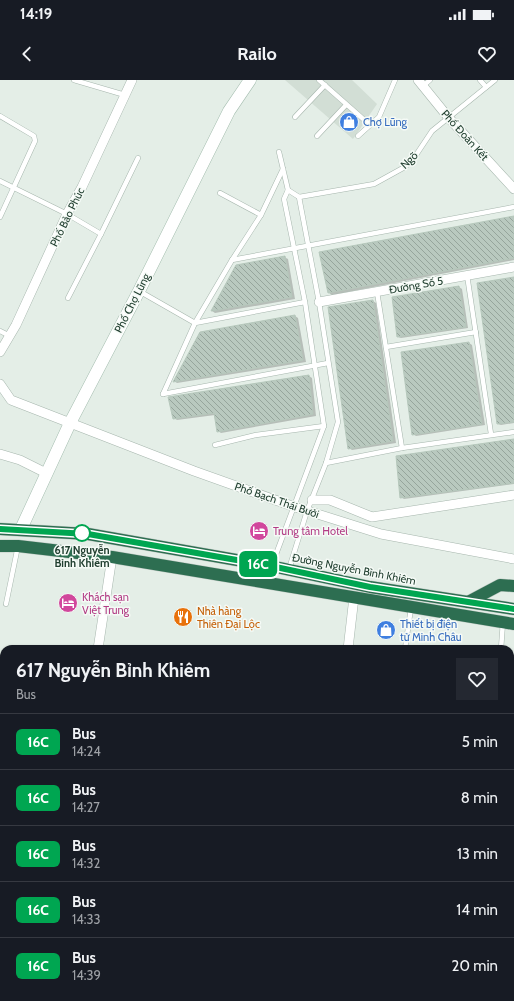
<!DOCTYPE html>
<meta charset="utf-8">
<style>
:root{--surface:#171b24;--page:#242831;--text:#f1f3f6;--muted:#9ea1a6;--line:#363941}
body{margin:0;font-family:Cabin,sans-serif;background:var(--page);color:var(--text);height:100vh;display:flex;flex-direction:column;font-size:15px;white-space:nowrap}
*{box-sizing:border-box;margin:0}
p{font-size:13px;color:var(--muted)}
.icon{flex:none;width:22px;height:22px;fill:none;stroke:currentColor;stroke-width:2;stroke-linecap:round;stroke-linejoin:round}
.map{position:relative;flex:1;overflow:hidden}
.drawer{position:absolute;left:0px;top:565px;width:514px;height:356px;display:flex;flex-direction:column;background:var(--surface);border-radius:12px 12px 0 0;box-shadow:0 1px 3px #0004}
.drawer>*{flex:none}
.badge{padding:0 8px;border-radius:6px;font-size:14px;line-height:26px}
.map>.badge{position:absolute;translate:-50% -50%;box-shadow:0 0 0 2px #fff}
.round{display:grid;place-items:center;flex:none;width:42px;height:42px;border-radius:0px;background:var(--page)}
.summary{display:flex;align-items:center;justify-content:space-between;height:68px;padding:0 16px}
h1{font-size:19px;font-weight:700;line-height:30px}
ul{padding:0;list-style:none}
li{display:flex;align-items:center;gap:12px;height:56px;padding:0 16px;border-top:1px solid var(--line)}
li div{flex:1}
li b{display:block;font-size:15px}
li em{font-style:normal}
li .badge{min-width:44px;font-weight:700;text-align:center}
.status{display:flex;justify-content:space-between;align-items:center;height:28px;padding:0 20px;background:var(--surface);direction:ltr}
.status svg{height:11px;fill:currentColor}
header{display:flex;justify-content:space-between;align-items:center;height:52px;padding:0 16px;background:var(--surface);font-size:18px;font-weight:700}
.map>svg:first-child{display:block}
.built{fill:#d2ded5}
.shadow{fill:#0003}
.building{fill:url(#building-back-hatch);stroke:#b6c8bc}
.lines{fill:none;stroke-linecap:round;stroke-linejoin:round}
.lane-casing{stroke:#a6b6ad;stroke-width:5.5}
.street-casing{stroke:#a6b6ad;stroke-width:10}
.secondary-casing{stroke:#a4bdaf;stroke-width:13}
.highway-casing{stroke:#c1cac5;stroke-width:13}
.lane{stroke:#fff;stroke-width:4.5}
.street{stroke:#fff;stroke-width:9}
.secondary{stroke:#fff;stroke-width:12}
.highway{stroke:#2d6e51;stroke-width:12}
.line-casing{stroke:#fff;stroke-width:9}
.line{stroke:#00a651;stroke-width:6}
.stop-dot{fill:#fff;stroke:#00a651;stroke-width:2}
.labels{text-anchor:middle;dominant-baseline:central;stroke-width:3;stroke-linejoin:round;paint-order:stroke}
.shop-label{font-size:11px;fill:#366cbe;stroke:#f5faf6;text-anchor:start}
.street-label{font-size:11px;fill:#224031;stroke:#f5faf6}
.hotel-label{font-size:11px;fill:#b23c85;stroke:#f5faf6;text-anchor:start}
.stop-label{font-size:11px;font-weight:bold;fill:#224031;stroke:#f5faf6}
.food-label{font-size:11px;fill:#c56008;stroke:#f5faf6;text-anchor:start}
</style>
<div class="status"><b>14:19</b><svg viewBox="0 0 49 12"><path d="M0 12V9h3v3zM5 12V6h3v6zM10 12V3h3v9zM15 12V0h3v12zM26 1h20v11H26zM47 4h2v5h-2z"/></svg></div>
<header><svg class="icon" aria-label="back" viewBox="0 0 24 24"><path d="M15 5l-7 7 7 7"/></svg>Railo<svg class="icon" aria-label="heart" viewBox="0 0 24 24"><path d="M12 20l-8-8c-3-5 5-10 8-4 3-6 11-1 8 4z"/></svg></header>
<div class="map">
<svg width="514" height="921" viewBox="0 0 514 921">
<defs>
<pattern id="building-back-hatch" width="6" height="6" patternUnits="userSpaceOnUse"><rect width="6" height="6" fill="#b9c9bf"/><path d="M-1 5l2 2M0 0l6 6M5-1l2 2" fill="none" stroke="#96a59c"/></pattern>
</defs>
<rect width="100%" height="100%" fill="#e4eee7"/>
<path class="built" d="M285,0H352L377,24L353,59Z"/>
<g class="shadow">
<path d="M514,137V180L332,215L329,213Z"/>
<path d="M284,177L288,179L295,219L215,233L212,231L236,186Z"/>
<path d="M514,198V343L501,345L498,344Z"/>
<path d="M459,207L462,209L468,248L401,258L398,257Z"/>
<path d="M373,221L376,223L396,363L352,370L349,368Z"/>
<path d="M295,236L298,238L306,282L177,303L174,301Z"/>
<path d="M469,263L472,265L485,345L416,356L413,354Z"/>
<path d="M309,296L312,298L316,336L221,353L218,351L215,335L177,340L174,338Z"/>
<path d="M514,360V404L404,419L401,417Z"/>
</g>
<g class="building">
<path d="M514,136V178L328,213L319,172Z"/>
<path d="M285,176L292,217L211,231L236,185Z"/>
<path d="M514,197V342L497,344L477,203Z"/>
<path d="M459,206L466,247L397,257L392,217Z"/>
<path d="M373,220L393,361L348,369L328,227Z"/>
<path d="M295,235L303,280L173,302L200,252Z"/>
<path d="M469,262L482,344L412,355L401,272Z"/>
<path d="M309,295L313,334L217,352L214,333L173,339L168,317Z"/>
<path d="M514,359V403L400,418L396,376Z"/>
</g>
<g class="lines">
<g class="lane-casing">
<g id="lane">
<path d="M74,0L125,15"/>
<path d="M319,0L370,45"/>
<path d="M480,0L486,7"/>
<path d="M423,6L430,0"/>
<path d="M0,36L34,56L35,61L0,137"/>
<path d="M295,37L325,5"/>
<path d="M317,56L346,25"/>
<path d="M358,56L379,37L395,0"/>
<path d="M0,101L67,134L101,154L138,78"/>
<path d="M288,110L299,117L319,222L338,342L326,383L307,431L289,489"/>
<path d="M220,113L261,135"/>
<path d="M299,117L374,104L403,88L412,81L432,51L495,0"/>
<path d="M232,180L514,127"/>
<path d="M467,195L491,354"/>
<path d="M139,211L195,243L305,222"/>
<path d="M377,212L402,368"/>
<path d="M68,218L101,154"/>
<path d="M0,251L10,256"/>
<path d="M386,267L476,252"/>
<path d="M163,314L195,243L232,180L261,135L283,89"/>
<path d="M163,314L328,283"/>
<path d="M215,365L256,355L324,346"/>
<path d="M326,383L402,368L514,352"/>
<path d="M272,485L324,346L305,222L284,119L288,110L279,72"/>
<path d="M6,524L18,466"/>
<path d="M405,569L411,528"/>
<path d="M501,569L503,542"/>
<path d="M0,665L4,666"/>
<path d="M510,681H514"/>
<path d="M0,722L4,723"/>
<path d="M0,750L4,751"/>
<path d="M510,771L514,767"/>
<path d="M0,897L4,860"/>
</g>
</g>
<g class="street-casing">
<g id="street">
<path d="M418,0L448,37L514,109"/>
<path d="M319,222L514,187"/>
<path d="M0,272L16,245L67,134L82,107L132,0"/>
<path d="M0,304L11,320L194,391L292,426L381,454L514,479"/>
<path d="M0,374L20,380L46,393"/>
<path d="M312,420H330L372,437L514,415"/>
<path d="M98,569L112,477"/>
<path d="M348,569L354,517"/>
<path d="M510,820H514"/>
<path d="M0,845L4,846"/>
<path d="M510,882L514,883"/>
<path d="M372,917L404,921"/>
<path d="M44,921V917"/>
<path d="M301,921V917"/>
<path d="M332,921L366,917"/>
</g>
</g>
<g class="secondary-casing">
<path id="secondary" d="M21,449L70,343L139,211L229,31L250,0"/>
</g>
<g class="highway-casing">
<g id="highway">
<path d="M0,449L88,454L271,486L370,507L514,529"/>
<path d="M0,466H18L112,477L514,544"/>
<path d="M468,522L500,505L514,506"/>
</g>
</g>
<use href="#lane" class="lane"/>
<use href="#street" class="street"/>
<use href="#secondary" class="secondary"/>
<use href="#highway" class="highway"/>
</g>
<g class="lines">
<g class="line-casing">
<path id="line" d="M0,449L88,454L271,486L370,507L514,529"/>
</g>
<use href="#line" class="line"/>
</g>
<defs>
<g id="shop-disc" transform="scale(1)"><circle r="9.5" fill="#3f7fe0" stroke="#f5faf6"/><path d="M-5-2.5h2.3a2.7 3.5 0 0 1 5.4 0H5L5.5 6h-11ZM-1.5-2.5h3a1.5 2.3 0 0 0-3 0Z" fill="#fff"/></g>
<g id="hotel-disc" transform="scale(1)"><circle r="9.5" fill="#d1479c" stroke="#f5faf6"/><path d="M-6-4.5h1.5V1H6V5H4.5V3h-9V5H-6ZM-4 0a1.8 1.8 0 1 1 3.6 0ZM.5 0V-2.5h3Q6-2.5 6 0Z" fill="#fff"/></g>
<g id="restaurant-disc" transform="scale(1)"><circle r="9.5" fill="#e8710a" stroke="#f5faf6"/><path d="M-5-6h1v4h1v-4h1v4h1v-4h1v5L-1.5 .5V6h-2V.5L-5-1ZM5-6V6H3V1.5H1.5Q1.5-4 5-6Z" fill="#fff"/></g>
</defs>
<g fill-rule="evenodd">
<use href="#shop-disc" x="349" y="42"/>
<use href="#hotel-disc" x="259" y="451"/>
<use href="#hotel-disc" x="68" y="523"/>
<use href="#restaurant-disc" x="183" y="537"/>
<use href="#shop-disc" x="386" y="550"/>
</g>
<circle class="stop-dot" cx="82" cy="453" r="8"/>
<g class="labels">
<g class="shop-label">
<text x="363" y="42">Chợ Lũng</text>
<text x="400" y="544">Thiết bị điện<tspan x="400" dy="13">tử Minh Châu</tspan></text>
</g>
<g class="street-label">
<text transform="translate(465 55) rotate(48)">Phố Đoàn Kết</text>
<text transform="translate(409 80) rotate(-44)">Ngõ</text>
<text transform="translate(67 137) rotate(-64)">Phố Bảo Phúc</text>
<text transform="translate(416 205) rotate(-10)">Đường Số 5</text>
<text transform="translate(132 223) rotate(-63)">Phố Chợ Lũng</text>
<text transform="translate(277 420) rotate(19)">Phố Bạch Thái Bưởi</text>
<text transform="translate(354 489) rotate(11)">Đường Nguyễn Bình Khiêm</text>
</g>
<g class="hotel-label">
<text x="273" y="451">Trung tâm Hotel</text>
<text x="82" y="517">Khách sạn<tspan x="82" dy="13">Việt Trung</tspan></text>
</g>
<g class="stop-label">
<text x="82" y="470">617 Nguyễn<tspan x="82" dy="13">Bỉnh Khiêm</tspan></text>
</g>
<g class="food-label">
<text x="197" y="531">Nhà hàng<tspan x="197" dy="13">Thiên Đại Lộc</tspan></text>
</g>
</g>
</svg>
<b class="badge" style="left:258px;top:484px;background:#00a651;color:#fff">16C</b>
<section class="drawer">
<div class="summary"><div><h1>617 Nguyễn Bỉnh Khiêm</h1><p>Bus</p></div><a class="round"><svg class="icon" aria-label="heart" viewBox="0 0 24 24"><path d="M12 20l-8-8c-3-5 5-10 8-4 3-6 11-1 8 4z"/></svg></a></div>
<ul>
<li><span class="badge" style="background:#00a651;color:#fff">16C</span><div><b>Bus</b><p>14:24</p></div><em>5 min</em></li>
<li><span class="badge" style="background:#00a651;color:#fff">16C</span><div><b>Bus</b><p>14:27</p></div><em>8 min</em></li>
<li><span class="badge" style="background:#00a651;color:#fff">16C</span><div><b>Bus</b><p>14:32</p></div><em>13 min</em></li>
<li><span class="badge" style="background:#00a651;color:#fff">16C</span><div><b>Bus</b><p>14:33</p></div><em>14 min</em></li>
<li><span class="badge" style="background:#00a651;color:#fff">16C</span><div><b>Bus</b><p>14:39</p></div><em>20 min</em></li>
</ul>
</section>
</div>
